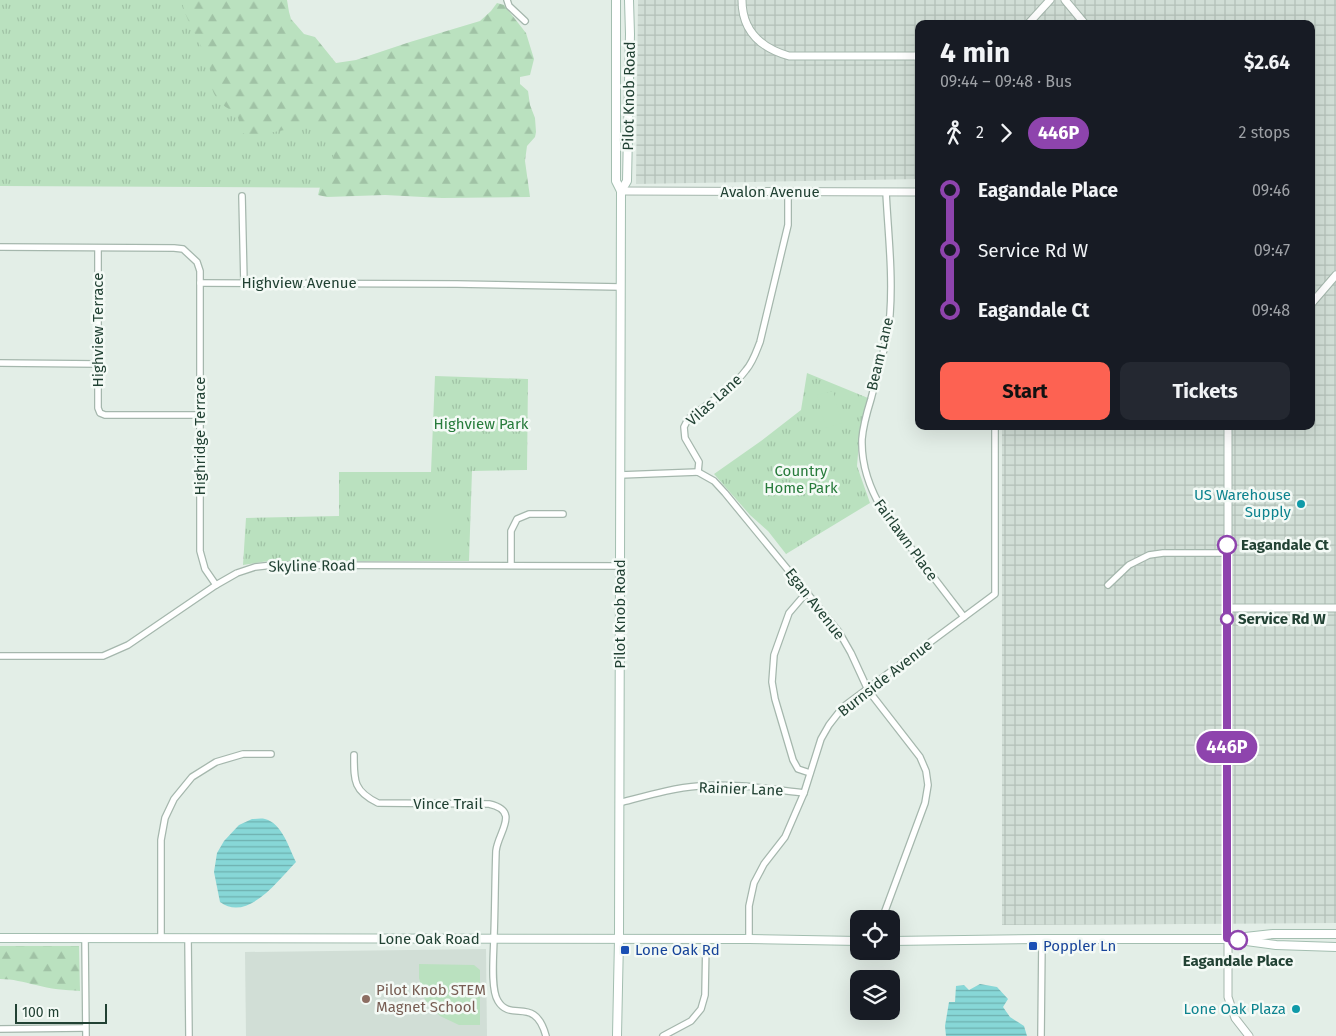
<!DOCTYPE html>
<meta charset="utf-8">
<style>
:root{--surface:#171b24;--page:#242831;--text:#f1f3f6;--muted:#9ea1a6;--accent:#fd6252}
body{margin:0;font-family:"Fira Sans",sans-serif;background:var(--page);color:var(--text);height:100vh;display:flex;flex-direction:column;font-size:19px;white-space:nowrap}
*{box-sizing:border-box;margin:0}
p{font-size:16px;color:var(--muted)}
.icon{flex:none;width:28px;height:28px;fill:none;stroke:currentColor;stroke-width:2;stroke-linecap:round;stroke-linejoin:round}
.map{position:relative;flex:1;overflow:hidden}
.drawer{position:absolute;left:915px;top:20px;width:400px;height:410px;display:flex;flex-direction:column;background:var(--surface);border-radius:10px;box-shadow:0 5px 20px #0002}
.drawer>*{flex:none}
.badge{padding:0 10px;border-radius:16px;font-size:18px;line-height:32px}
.fabs{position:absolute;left:850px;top:910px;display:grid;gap:10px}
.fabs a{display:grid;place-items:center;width:50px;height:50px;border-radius:10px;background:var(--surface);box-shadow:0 5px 20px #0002;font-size:25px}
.scale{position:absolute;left:15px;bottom:12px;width:92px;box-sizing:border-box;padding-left:5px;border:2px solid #214133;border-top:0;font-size:14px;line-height:18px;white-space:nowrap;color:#214133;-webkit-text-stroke:4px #f4faf6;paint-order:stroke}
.map>.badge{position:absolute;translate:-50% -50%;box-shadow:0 0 0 2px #fff}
.legs{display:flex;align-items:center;gap:8px;height:55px;padding:0 25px;font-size:16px}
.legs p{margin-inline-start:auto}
.head{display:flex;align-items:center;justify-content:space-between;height:85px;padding:0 25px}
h1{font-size:28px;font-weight:700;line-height:38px}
.button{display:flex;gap:10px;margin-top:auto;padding:10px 25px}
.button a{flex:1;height:58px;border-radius:10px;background:var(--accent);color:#111;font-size:20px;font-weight:700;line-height:58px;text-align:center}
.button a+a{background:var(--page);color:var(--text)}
ul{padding:0 25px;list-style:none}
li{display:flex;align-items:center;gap:18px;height:60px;font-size:19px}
li i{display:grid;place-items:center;width:8px;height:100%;margin:0 6px;background:currentColor}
li i::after{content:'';width:12px;height:12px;margin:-6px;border:4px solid;border-radius:50%;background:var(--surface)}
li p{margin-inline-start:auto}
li:first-child i{background:linear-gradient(#0000 50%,currentColor 0)}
li:last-child i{background:linear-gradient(currentColor 50%,#0000 0)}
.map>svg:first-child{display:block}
.built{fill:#d1ded6}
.industrial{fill:url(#industrial-grid)}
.grass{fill:url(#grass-tufts)}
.forest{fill:url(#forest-firs)}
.pitch{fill:#bae1bf}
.water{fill:url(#water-rules)}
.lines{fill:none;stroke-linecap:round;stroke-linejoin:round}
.minor-casing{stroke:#a5b7ad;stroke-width:8}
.tertiary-casing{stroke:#a5b7ad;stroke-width:9}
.secondary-casing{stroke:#a3beb0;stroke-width:10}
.minor{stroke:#fff;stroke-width:5.5}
.tertiary{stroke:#fff;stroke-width:7}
.secondary{stroke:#fff;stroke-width:8}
.line-1-casing{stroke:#fff;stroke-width:11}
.line-1{stroke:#8e44ad;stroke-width:8}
.culture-dot{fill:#0f9aa8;stroke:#f4faf6;stroke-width:2}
.stop-1-dot{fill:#fff;stroke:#8e44ad;stroke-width:2.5}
.transit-dot{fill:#1a4fb4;stroke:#f4faf6;stroke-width:2}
.education-dot{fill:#8d6e63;stroke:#f4faf6;stroke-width:2}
.labels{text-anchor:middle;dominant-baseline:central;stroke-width:5;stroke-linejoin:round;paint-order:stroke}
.street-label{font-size:15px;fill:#214133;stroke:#f4faf6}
.park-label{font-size:15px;fill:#277b3b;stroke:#f4faf6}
.culture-label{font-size:15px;fill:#0d838f;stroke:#f4faf6;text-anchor:end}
.stop-label{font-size:15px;font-weight:bold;fill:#214133;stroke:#f4faf6;text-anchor:start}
.transit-label{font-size:15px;fill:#164399;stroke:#f4faf6;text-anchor:start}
.education-label{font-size:15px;fill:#785e54;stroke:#f4faf6;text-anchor:start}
</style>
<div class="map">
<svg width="1336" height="1036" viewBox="0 0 1336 1036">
<defs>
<pattern id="industrial-grid" width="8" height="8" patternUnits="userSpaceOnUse" patternTransform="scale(1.25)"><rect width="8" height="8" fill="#d1ded6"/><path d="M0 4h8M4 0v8" fill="none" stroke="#b3c0b8"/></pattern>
<pattern id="grass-tufts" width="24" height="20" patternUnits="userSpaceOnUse" patternTransform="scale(1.25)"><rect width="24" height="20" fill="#bae1bf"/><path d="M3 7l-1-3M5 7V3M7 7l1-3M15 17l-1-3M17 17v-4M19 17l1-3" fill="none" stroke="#a0c2a5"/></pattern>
<pattern id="forest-firs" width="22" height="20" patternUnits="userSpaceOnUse" patternTransform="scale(1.25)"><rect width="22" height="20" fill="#bae1bf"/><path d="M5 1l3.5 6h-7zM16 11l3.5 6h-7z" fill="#a0c2a5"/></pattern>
<pattern id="water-rules" width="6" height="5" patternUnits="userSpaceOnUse" patternTransform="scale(1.25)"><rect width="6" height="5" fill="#87d7d7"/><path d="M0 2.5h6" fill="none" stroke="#6eb0af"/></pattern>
</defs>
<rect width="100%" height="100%" fill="#e3eee7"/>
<path class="built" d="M486,949L487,1036H246L245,952Z"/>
<path class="industrial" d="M638,0H1336V923L1002,925V426H1311V24H919V179L636,184Z"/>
<g class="grass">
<path d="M0,0H241L363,100L375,188L0,186Z"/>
<path d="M807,373L868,398L859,442L857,466L870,503L786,554L768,531L750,515L714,474L761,441L801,410Z"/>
<path d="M435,376L528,379L527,470L472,471L469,561H268L243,565L246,518L339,516V472H431Z"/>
</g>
<g class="forest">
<path d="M183,0H287L289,12L291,19L304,34L315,37L336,63L356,60L410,42L480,21L491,11L497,3L504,5L526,33L534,59L530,75L520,77V84L528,91L530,105L535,118L536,132L535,137L527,146L525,161L530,197L442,198L385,195L327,197L318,195L321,183L330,170L336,146L325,130L311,125L253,136L242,133L237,114C229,109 221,105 216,97C209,86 213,81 210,70C208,63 205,55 202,48C195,32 185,19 182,1Z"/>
<path d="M0,946H79L80,991C65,990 50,989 36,985C23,982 13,979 0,979Z"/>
</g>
<g class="pitch">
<path d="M833,391L842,423L826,428L817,395Z"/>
<path d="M446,512V548H430V512Z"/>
<path d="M419,964L474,965L480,970V1025H459L440,1016L425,1000L419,978Z"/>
</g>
<g class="water">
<path d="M252,819C256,819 261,818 265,819C282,823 289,848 296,862C279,879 248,923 220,902L214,872L217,853L224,841L239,825Z"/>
<path d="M980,984L997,987L1008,999L1003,1007L1010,1017L1024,1026L1027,1036H946L945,1026L949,1002H955L956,986L964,985L969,990Z"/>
</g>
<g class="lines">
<g class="minor-casing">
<g id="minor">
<path d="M507,0L509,6L525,21"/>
<path d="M886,192C888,232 893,273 890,314C888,342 878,371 871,399C867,412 863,426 862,439C861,467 871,492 885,514L964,617"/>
<path d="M242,196L244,283"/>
<path d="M0,247L174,248L183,249L197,262L200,271V551L205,569L216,585"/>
<path d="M98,248V408L100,413L105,415H200"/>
<path d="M200,283L457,284L621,287"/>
<path d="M0,363L98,364"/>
<path d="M698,472L714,481L725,493L839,632L851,653L868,690L920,757L926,771L928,785L925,803L882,919"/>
<path d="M698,472L699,462L685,438L684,427L688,419C707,404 732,389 746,370C753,362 756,352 760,342L788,225V192"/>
<path d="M620,475L698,472"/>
<path d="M511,565V531L517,519L529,514H563"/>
<path d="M1108,585L1129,565L1149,555L1163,553H1227"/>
<path d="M808,593L801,599L789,613L774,655L772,682L775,699L793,760L798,769L810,773"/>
<path d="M0,656H103L128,645L216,585L237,573L255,567L273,565L620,566"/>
<path d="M354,755C354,780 353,791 378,803L489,804C521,811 498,832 496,851C495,879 495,908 494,936C494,951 490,989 498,1001C511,1023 535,995 546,1036"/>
<path d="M619,803C646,796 672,788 699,786C733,783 769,789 804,793"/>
<path d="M85,938L86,1036"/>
<path d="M161,938V840L165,818L174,799L192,777L216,762L243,754H271"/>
<path d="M188,938L189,1036"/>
<path d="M749,939V906L754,883L764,864L785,837L804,793L821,739L829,725L843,707L995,594V426"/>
<path d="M0,1029L85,1028"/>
<path d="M663,1036L691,1021L701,1009L705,995L706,939"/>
<path d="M1041,1036L1042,939"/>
</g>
</g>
<g class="tertiary-casing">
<g id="tertiary">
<path d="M742,0C742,31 761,48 789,56H919"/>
<path d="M1065,0L1085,24"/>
<path d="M1028,24L1050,0"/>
<path d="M621,191L919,192"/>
<path d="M1311,304L1336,275"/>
<path d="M1228,426V997L1235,1018L1249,1036"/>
<path d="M1227,608H1336"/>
</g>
</g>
<g class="secondary-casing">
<g id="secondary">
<path d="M616,0V181L621,191L619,939L617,1036"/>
<path d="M621,191L627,181L630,34L629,0"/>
<path d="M0,938L749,939L859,941"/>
<path d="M1239,940L1276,945L1336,947"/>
<path d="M891,941L1039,939H1227L1273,934H1336"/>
</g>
</g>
<use href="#minor" class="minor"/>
<use href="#tertiary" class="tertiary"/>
<use href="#secondary" class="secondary"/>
</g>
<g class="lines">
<g class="line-1-casing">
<path id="line-1" d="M1227,545V938L1238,940"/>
</g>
<use href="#line-1" class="line-1"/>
</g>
<g class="culture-dot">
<circle cx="1301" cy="504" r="5"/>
<circle cx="1296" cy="1009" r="5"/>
</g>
<g class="stop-1-dot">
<circle cx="1227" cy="545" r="9"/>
<circle cx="1227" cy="619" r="6"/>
<circle cx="1238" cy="940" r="9"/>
</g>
<g class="transit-dot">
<rect x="1028" y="941" width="10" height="10" rx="2.5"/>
<rect x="620" y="945" width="10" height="10" rx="2.5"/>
</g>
<circle class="education-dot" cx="366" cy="999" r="5"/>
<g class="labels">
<g class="street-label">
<text transform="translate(629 96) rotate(-89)">Pilot Knob Road</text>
<text x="770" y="192">Avalon Avenue</text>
<text x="299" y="283">Highview Avenue</text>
<text transform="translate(98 330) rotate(-90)">Highview Terrace</text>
<text transform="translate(880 354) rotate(-77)">Beam Lane</text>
<text transform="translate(714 400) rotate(-42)">Vilas Lane</text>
<text transform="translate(200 436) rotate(-90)">Highridge Terrace</text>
<text transform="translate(906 540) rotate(54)">Fairlawn Place</text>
<text transform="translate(312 566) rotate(-1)">Skyline Road</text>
<text transform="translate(815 604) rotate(52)">Egan Avenue</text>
<text transform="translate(620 614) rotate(-90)">Pilot Knob Road</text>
<text transform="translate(885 678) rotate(-38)">Burnside Avenue</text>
<text transform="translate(741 789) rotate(2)">Rainier Lane</text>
<text x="448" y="804">Vince Trail</text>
<text x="429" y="939">Lone Oak Road</text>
</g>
<g class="park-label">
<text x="481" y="424">Highview Park</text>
<text x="801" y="471">Country<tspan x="801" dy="17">Home Park</tspan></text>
</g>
<g class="culture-label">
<text x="1291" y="495">US Warehouse<tspan x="1291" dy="17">Supply</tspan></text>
<text x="1286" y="1009">Lone Oak Plaza</text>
</g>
<g class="stop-label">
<text x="1241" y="545">Eagandale Ct</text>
<text x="1238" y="619">Service Rd W</text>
<text x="1238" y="961" text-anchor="middle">Eagandale Place</text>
</g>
<g class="transit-label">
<text x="1043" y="946">Poppler Ln</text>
<text x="635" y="950">Lone Oak Rd</text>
</g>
<g class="education-label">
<text x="376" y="990">Pilot Knob STEM<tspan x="376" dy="17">Magnet School</tspan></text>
</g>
</g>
</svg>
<div class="fabs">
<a><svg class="icon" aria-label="locate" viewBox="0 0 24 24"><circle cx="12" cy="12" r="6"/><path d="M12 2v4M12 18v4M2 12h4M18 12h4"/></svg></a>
<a><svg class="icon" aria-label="layers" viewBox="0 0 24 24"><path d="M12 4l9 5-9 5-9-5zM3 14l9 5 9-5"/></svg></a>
</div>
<div class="scale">100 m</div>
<b class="badge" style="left:1227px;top:747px;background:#8e44ad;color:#fff">446P</b>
<section class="drawer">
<div class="head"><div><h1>4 min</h1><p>09:44 – 09:48 · Bus</p></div><b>$2.64</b></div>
<div class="legs"><svg class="icon" aria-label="walk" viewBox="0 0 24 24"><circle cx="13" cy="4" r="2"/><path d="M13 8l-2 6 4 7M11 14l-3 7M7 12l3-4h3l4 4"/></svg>2<svg class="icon" aria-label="forward" viewBox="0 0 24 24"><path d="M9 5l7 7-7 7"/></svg><b class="badge" style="background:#8e44ad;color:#fff">446P</b><p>2 stops</p></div>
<ul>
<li><i style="color:#8e44ad"></i><b>Eagandale Place</b><p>09:46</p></li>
<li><i style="color:#8e44ad"></i><span>Service Rd W</span><p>09:47</p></li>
<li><i style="color:#8e44ad"></i><b>Eagandale Ct</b><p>09:48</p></li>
</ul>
<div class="button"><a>Start</a><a>Tickets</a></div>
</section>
</div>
